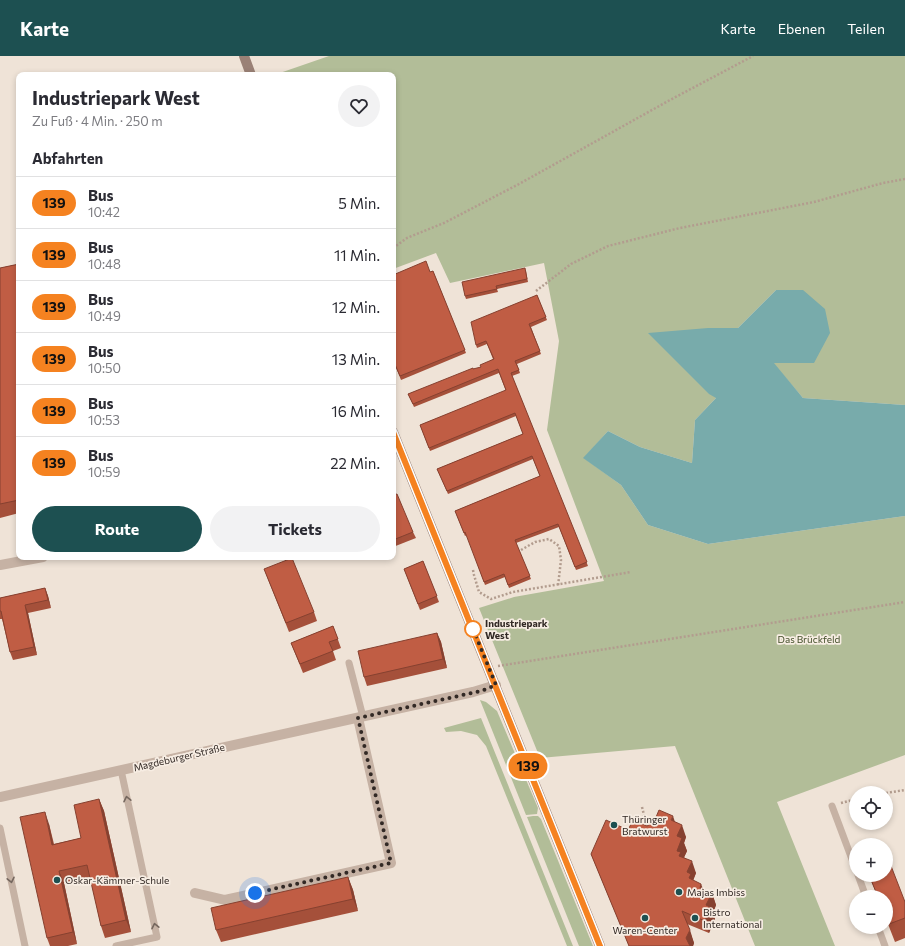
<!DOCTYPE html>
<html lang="de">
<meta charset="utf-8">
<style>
:root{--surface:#fff;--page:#f2f2f3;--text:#2b2b33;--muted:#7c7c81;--line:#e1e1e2;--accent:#1d5051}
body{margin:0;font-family:Commissioner,sans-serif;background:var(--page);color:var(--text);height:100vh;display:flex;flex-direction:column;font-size:15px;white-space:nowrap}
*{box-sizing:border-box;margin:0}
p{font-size:13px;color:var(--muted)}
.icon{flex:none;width:22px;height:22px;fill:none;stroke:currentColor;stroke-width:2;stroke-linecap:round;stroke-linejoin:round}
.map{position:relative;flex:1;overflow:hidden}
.details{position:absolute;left:16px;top:16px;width:380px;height:488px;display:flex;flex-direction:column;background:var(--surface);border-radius:8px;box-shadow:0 2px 6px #0003}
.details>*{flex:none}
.badge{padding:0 8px;border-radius:13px;font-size:14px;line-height:26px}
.controls{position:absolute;left:849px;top:730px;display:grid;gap:8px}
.controls a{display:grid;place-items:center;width:44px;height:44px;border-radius:50%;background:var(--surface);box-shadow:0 2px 6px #0003;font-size:20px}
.you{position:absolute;width:20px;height:20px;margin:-10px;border:3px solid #fff;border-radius:50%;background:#1a73e8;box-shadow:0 0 0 6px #1a73e833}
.map>.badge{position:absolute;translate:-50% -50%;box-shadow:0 0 0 2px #fff}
h2{padding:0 16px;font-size:15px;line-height:36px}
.round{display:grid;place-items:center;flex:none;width:42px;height:42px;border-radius:21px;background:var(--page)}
.head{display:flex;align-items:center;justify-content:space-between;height:68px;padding:0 16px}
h1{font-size:19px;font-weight:700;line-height:30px}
.primary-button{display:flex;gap:8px;margin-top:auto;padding:8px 16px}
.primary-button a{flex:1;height:46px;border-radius:24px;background:var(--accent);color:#fff;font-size:16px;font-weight:700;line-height:46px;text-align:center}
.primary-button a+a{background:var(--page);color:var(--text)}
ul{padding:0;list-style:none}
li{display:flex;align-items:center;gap:12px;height:52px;padding:0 16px;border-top:1px solid var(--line)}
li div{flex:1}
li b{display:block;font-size:15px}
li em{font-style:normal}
li .badge{min-width:44px;font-weight:700;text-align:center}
header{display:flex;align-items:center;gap:24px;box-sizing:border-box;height:56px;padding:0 20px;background:var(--accent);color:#fff}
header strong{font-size:19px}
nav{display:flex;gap:22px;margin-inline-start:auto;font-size:14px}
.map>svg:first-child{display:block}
.green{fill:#b2bd98}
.water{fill:#78abab}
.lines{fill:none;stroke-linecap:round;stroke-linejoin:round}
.path{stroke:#b29c8e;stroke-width:2.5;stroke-dasharray:2 2;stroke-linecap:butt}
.service{stroke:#c6b2a4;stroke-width:7}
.minor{stroke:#c6b2a4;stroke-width:10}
.secondary{stroke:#9a8176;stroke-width:10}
.wall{fill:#a5503a}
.shaded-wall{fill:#864130}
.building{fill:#c05d44;stroke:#864130}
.oneway{stroke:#75675e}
.line-casing{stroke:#fff;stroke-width:9}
.line{stroke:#f58220;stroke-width:6}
.walk{stroke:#322925;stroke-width:4;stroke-dasharray:0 7.2}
.stop-dot{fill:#fff;stroke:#f58220;stroke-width:2}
.poi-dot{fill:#1d5051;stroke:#f7ede3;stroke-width:1.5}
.labels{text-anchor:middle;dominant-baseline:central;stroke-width:3.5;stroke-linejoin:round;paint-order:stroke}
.stop-label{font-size:10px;font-weight:bold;fill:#322925;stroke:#f7ede3;text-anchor:start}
.park-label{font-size:10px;fill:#434f2a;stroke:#f7ede3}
.street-label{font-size:10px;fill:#322925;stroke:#f7ede3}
.poi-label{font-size:10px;fill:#322925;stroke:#f7ede3;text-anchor:start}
</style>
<header>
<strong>Karte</strong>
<nav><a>Karte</a><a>Ebenen</a><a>Teilen</a></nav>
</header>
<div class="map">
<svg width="905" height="890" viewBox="0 0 905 890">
<rect width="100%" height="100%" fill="#efe3d7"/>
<g class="green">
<path d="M329,0H905V349L803,342L773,307L776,234L738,272H708L716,342L695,364L692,407L640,391L608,375L584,402L621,429L648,469L708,488L905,460V699L777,746L835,890H755L675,690L540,702L479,552L514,541L604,525L547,374L559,285L544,207L450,227L436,197L393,213V19H274Z"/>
<path d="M480,644L486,646L497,655L538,752L537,758L526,759Z"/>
<path d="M481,662L573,890H567L486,690L477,679L461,675L446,676L444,672Z"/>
<path d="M533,760H538L541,763L593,890H579L527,761Z"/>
</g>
<path class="water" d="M776,234H803L825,253L830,277L814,307H774L803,342L905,349V460L708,488L648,469L621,429L583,402L608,375L640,391L692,407L695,364L716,342L709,338L648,277L708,272H738Z"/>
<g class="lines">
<g class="path">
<path d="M393,192L407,182L444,167L519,128L670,44L753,0"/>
<path d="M536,235L571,208L608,190L680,172L814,146L883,127L905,123"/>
<path d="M521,494L535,486L549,483L559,490L561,504L558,530"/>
<path d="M473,514L474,519L479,536L491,543L513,536L631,516"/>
<path d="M498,610L905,546"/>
<path d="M886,737L905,734"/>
<path d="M841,747L856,743"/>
<path d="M642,751L647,771"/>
</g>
<g class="service">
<path d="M349,607L363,661"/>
<path d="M832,750L856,814"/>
<path d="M0,772L25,890"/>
<path d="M858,819L866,841"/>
<path d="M878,871L885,890"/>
<path d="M116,890L157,881L121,714"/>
</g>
<g class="minor">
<path d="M0,509L43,501"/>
<path d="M0,741L473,636L496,629"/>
<path d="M195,837L225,844L391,807L358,662"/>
</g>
<g class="secondary">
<path d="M244,0L251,19"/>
<path d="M393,376L600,890"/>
</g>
</g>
<g class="wall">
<path d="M19,208V457L0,462V212Z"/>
<path d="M433,215L466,297L401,324L393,304L430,216Z"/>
<path d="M526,215L528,226L497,233L498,236L466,243L465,240Z"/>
<path d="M537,239L547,264L531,271L541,298L517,308L520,317L512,320L588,510L576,514L559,471L516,487L531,523L509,532L505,521L485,529L467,479L465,480L455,455L540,420L533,403L448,438L437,413L523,378L516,360L430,395L420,369L506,335L499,317L414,351L408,338L481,311L493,303L487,288L477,292L476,289Z"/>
<path d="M393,439L413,476L416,482L393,491Z"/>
<path d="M423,505L439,546L420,554L404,513Z"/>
<path d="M264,513L314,556L317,565L289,576Z"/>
<path d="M45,532L48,540L51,552L28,557L37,599L13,604L10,596L2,563H0V542Z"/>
<path d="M333,570L341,592L333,595L336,604L303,617L291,587Z"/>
<path d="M437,577L441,586L447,612L367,630L364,621Z"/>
<path d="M99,743L104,755L131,876L105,882L101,870L90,821L64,827L77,888L68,890H50L47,882L49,768L54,788L81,782Z"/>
<path d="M676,766L686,781L684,787L687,795L684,801L696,817L693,824L704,834L712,837L716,849L713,857L715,863L709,877L687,868L694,887L693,890H629L591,798L628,774L647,770Z"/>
<path d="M869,819H886L905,846V882L895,886L886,863V841H878Z"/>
<path d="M348,821L353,834L358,855L221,886L216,874Z"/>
</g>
<g class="shaded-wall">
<path d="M45,532L48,540L51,552L48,544Z"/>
<path d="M25,549L28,557L37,599L34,591Z"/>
<path d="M437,577L441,586L447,612L443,603Z"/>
<path d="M99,743L104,755L131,876L126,864Z"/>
<path d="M45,756L49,768L56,801L52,789Z"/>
<path d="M673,760L677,772L671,764Z"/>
<path d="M682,769L686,781L684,787L687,795L682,806L677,795V780Z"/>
<path d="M692,805L696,817L693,825V834L687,816Z"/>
<path d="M59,815L64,827L77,888L73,876Z"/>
<path d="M348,821L353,834L358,855L353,843Z"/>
<path d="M701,828L706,840L700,832Z"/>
<path d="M712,837L716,849L713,857L715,863L709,877L705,865L706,849Z"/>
<path d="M690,874L694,887L693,890H689L686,882Z"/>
</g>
<g class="building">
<path d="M426,205L430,216L433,215L465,294L400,320L393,304V219Z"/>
<path d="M19,208V444L0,448V212Z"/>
<path d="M525,212L527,223L496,230L497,233L465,240L462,226Z"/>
<path d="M537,239L546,261L529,268L540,295L515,305L519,314L511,317L587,506L575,511L558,468L515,484L530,520L508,529L504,518L484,526L465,476L464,477L455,455L540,420L532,400L447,435L437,413L523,378L515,357L429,392L420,369L506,334L498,313L413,348L408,338L473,312V313L481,311L480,309L494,303L486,285L476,289L471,266Z"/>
<path d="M397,438L413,476L393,484V439Z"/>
<path d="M292,502L314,556L286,567L264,513Z"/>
<path d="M423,505L437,540L418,548L404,513Z"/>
<path d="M45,532L48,544L25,549L34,591L10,596L1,555H0V542Z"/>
<path d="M333,570L338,583L329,586L333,595L300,608L291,587Z"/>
<path d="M437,577L443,603L364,621L358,595Z"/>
<path d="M99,743L126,864L101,870L87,809L59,815L73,876L47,882L20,761L45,756L52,789L81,782L74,749Z"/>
<path d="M659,754L673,760L671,764L682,769L677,780L682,782L677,795L681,796L679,800L692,805L687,816L691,818L689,822L701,828L700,832L712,837L706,849L710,851L705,865L682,855L690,874L686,882L690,890H629L591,798L606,764L628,774L633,764L647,770L654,766Z"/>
<path d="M886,797L905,846V862L889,868L886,862V841H878L869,819H886Z"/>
<path d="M348,821L353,843L216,874L211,852Z"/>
</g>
<defs><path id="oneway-chevron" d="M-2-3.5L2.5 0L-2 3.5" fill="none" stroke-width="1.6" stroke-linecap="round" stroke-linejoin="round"/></defs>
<g class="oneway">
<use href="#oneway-chevron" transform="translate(127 743) rotate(-102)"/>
<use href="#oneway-chevron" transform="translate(11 824) rotate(78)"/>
<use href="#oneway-chevron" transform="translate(155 870) rotate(-102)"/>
</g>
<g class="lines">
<g class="line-casing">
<path id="line" d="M393,376L600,890"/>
</g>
<use href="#line" class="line"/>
<path class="walk" d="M255,837L391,807L358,662L481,635L496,629L473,573"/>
</g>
<circle class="stop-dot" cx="473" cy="573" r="8"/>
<g class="poi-dot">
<circle cx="614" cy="769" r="4"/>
<circle cx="57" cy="824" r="4"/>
<circle cx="679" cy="836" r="4"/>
<circle cx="645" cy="862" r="4"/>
<circle cx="695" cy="862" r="4"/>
</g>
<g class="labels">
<g class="stop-label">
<text x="485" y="567">Industriepark<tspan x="485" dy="12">West</tspan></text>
</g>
<g class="park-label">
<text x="809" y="583">Das Brückfeld</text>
</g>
<g class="street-label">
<text transform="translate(179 701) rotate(-13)">Magdeburger Straße</text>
</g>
<g class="poi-label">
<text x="622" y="763">Thüringer<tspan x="622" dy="12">Bratwurst</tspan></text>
<text x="65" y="824">Oskar-Kämmer-Schule</text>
<text x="687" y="836">Majas Imbiss</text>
<text x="703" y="856">Bistro<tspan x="703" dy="12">International</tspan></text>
<text x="645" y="874" text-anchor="middle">Waren-Center</text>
</g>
</g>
</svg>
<div class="controls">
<a><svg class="icon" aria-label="locate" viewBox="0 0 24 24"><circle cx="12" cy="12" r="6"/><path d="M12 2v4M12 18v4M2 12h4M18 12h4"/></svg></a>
<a>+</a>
<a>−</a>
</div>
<div class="you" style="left:255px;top:837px"></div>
<b class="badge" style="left:528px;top:710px;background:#f58220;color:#111">139</b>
<section class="details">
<div class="head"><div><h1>Industriepark West</h1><p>Zu Fuß · 4 Min. · 250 m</p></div><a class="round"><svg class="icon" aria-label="heart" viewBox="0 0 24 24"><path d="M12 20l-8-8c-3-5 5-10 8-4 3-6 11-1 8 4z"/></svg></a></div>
<h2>Abfahrten</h2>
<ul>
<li><span class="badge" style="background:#f58220;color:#111">139</span><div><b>Bus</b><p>10:42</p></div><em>5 Min.</em></li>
<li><span class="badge" style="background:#f58220;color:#111">139</span><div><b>Bus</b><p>10:48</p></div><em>11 Min.</em></li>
<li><span class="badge" style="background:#f58220;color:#111">139</span><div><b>Bus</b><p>10:49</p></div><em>12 Min.</em></li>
<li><span class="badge" style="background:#f58220;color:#111">139</span><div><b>Bus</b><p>10:50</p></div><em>13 Min.</em></li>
<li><span class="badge" style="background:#f58220;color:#111">139</span><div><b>Bus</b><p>10:53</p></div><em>16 Min.</em></li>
<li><span class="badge" style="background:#f58220;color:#111">139</span><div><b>Bus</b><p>10:59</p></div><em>22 Min.</em></li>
</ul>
<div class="primary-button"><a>Route</a><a>Tickets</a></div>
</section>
</div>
